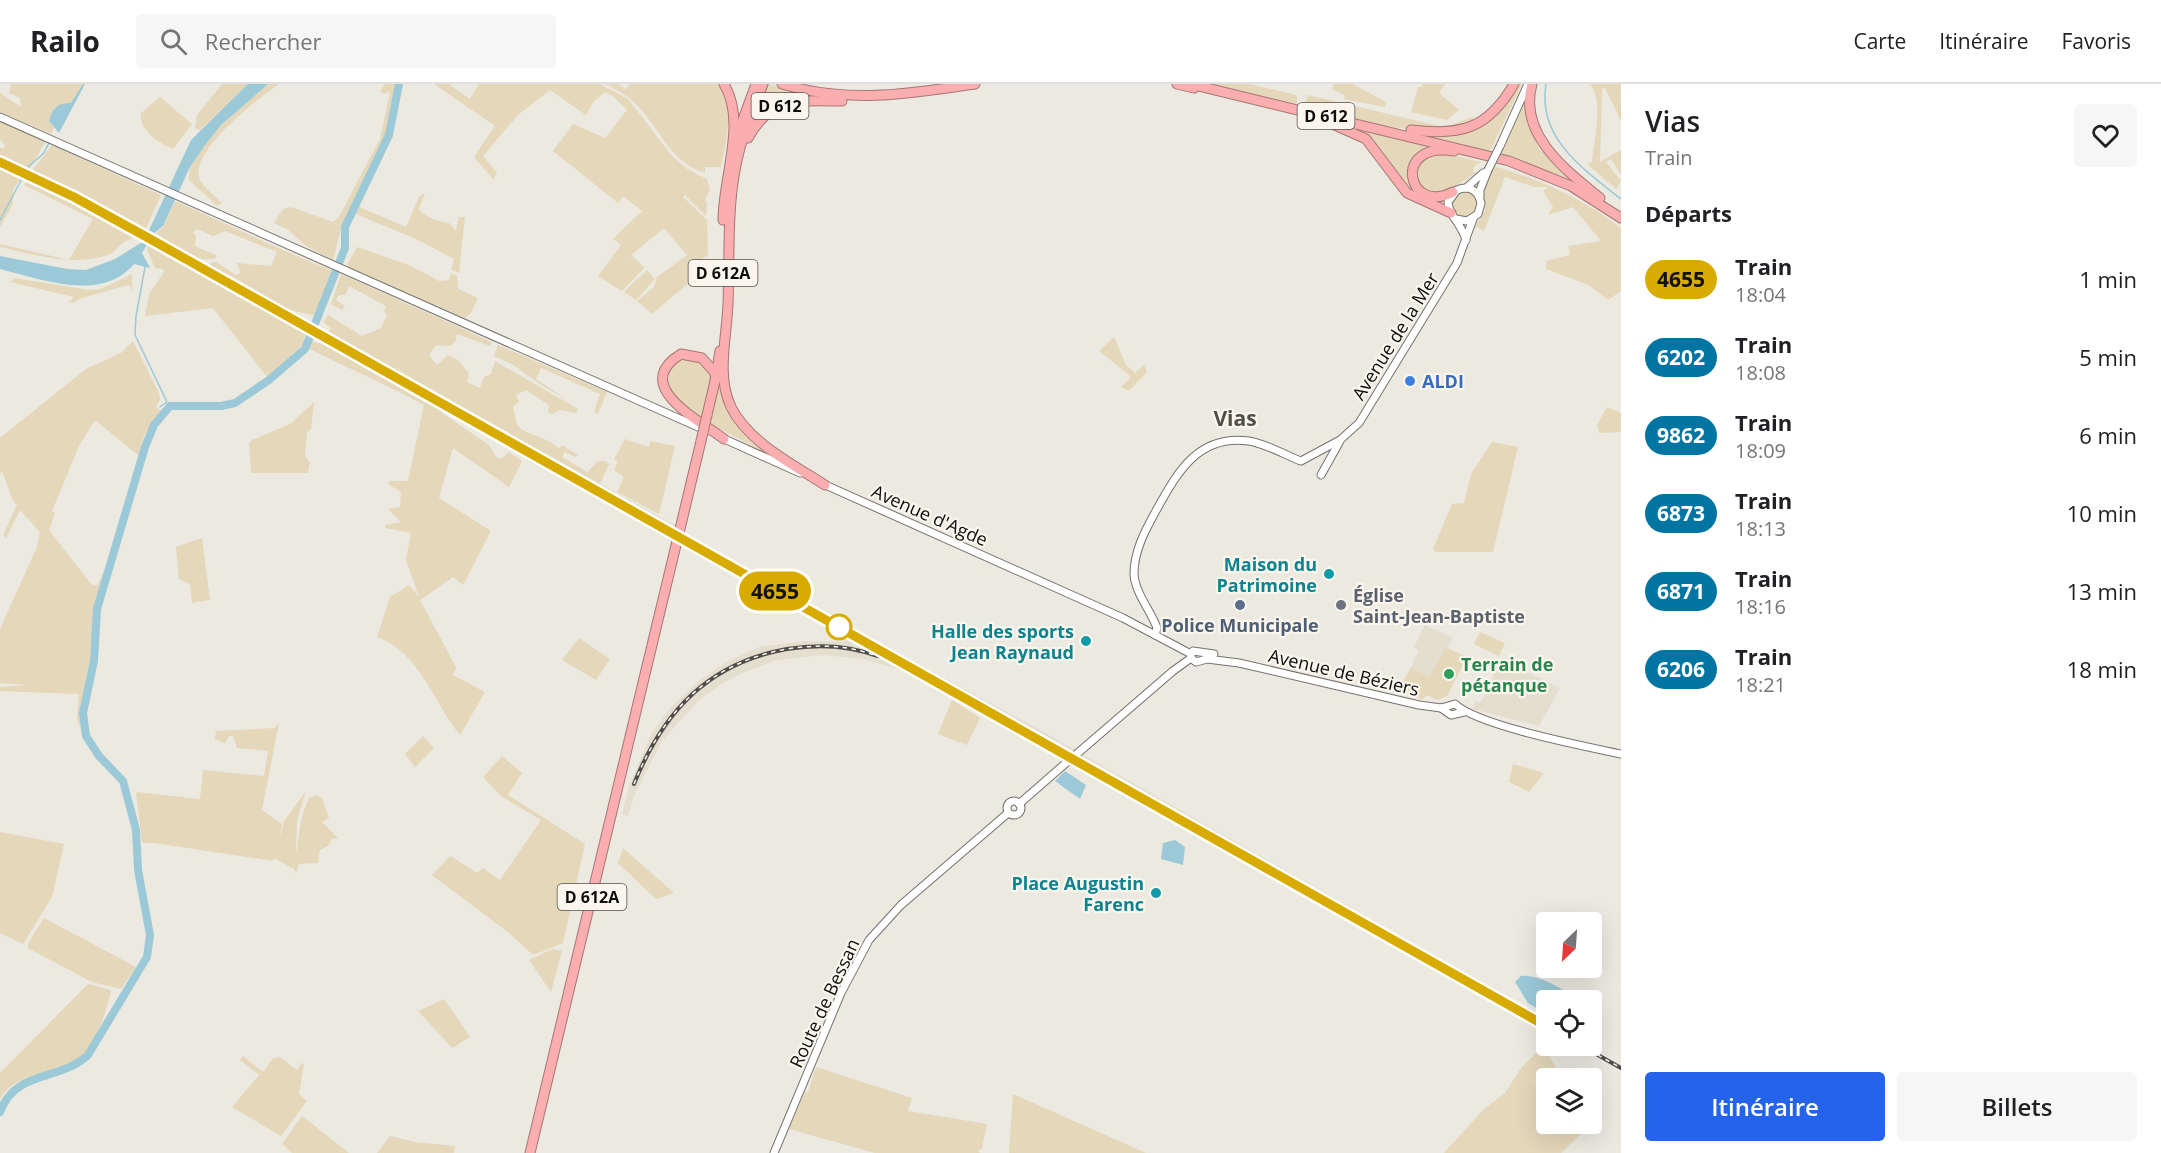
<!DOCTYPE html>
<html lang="fr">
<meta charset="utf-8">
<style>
:root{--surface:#fff;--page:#f6f6f6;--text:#202124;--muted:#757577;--line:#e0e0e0;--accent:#2563eb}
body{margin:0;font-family:"Open Sans",sans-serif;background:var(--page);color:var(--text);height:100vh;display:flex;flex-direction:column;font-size:22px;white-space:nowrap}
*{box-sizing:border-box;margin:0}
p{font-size:20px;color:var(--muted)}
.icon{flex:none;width:33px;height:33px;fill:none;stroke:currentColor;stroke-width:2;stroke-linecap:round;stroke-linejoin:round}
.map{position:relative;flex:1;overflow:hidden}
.side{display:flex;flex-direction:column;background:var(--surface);width:540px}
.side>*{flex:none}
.badge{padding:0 12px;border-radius:20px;font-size:21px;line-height:39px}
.needle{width:39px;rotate:205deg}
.controls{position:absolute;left:1536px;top:828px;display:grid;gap:12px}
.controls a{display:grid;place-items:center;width:66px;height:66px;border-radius:6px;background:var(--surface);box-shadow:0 6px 24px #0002;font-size:30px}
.map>.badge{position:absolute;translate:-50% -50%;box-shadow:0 0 0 3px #fff}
h2{padding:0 24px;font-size:22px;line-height:54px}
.round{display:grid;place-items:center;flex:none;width:63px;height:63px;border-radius:6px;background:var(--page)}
.overview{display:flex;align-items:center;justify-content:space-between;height:102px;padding:0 24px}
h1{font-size:28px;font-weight:600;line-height:45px}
.button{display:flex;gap:12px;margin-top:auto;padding:12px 24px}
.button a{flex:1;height:69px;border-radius:6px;background:var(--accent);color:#fff;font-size:24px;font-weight:600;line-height:69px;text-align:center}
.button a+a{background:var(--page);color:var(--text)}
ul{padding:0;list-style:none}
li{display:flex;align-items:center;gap:18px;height:78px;padding:0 24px}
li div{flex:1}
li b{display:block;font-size:22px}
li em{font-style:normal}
li .badge{min-width:66px;font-weight:700;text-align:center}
header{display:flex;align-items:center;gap:36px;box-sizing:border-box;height:84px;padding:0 30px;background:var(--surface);border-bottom:2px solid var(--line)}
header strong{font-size:28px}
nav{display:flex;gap:33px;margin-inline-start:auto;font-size:21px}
.search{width:420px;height:54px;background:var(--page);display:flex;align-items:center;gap:15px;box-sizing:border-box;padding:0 21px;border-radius:6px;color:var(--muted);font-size:22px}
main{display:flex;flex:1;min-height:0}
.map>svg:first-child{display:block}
.built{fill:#e4decf}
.green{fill:#e4d7ba}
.water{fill:#9bc9d8}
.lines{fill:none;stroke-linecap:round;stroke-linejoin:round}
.stream{stroke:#9bc9d8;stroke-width:1.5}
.river{stroke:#9bc9d8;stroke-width:8}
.secondary-casing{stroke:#76726b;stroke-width:9}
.highway-casing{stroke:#a77675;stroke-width:11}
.secondary{stroke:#fff;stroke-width:7}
.highway{stroke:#faaeaf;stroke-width:9}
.rail-casing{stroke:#4f4d49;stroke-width:4}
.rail{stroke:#faf6ee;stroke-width:1.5;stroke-dasharray:4.5;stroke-linecap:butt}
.secondary-bridge-casing{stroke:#76726b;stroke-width:9;stroke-linecap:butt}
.highway-bridge-casing{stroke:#a77675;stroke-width:11;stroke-linecap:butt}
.secondary-bridge{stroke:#fff;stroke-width:7}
.highway-bridge{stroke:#faaeaf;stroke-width:9}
.line-casing{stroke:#fff;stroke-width:14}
.line{stroke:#d8ab00;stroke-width:9}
.shop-dot{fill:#3f7fe0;stroke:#faf6ee;stroke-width:2}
.culture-dot{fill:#0f9aa8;stroke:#faf6ee;stroke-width:2}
.service-dot{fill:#5c6f8a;stroke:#faf6ee;stroke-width:2}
.worship-dot{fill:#6b7280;stroke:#faf6ee;stroke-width:2}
.stop-dot{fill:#fff;stroke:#d8ab00;stroke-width:3}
.leisure-dot{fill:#2e9e5b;stroke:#faf6ee;stroke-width:2}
.labels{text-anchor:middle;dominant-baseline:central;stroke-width:4.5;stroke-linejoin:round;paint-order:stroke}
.shield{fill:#faf6ee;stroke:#55534e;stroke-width:1.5}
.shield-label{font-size:16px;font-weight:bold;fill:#0e0d0a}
.street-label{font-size:18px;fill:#0e0d0a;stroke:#faf6ee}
.shop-label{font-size:18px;font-weight:bold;fill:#366cbe;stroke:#faf6ee;text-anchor:start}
.culture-label{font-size:18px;font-weight:bold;fill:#0d838f;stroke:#faf6ee;text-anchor:end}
.worship-label{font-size:18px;font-weight:bold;fill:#5b616d;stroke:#faf6ee;text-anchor:start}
.service-label{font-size:18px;font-weight:bold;fill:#4e5e75;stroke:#faf6ee}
.leisure-label{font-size:18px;font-weight:bold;fill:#27864d;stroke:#faf6ee;text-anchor:start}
.quarter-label{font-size:21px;font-weight:bold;fill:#514e48;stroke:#faf6ee}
</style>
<header>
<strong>Railo</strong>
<div class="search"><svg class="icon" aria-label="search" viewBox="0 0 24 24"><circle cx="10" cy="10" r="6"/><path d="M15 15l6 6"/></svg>Rechercher</div>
<nav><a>Carte</a><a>Itinéraire</a><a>Favoris</a></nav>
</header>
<main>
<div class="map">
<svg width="1621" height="1069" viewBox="0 0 1621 1069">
<rect width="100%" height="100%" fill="#ece9e1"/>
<g class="built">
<path d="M32,87L145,146L141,153L28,95Z"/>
<path d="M154,151L312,239L308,246L150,158Z"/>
<path d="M320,245L677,442L674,452L317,251Z"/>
<path d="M688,451L814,524L835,534L837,530L848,535L850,537L848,542L1033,642L1546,935V944L934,600L911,589L863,575L822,571L777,576L740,590L717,603L698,617L662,657L634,712L628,732L622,730L629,702L651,650L672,622L701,595L727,578L759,563L805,557L843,558L846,554L686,458Z"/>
<path d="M1425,541L1453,554L1429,593L1411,583L1419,566L1414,563Z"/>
<path d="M1500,575L1560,604L1539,642L1473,625L1475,617L1480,618L1490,606L1493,591Z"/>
</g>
<g class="green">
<path d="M11,0H83L71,19C57,20 53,24 49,37L54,44L51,50L0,28V9L21,23L20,14L9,9Z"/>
<path d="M222,0H248L200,46L195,44L197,31Z"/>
<path d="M268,0H279C259,14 187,68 200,96C204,104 216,112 222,120L216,121L189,96C184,70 248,15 268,0Z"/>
<path d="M385,0H395L385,56L342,140L333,176L306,162L287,145L274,139L283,125L291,123L333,138L339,133L380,55L389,13V7L384,10L380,7Z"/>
<path d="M434,0H449L470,15L479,0H600L628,15L672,72L687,85L707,95L710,106L705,116L707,119L706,132L685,111L683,113L707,136L708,171L692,181L699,190L652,230L637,217L654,203L657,193L687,171L664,144L607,191L632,171L644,184L622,207L598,192L621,161L613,155L642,127L623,112L618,119L553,67L573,40L605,54L627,26L614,13L605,8L594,17L586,31L550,6L518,31L483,72L497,89L493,95L474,73L495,42Z"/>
<path d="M606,0H618L626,5L630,0H718C735,26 727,54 721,83H705V89C669,77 661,46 637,21C629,12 617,6 606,0Z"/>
<path d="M767,0L818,13C783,15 774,16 750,42Z"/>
<path d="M1203,0H1249L1297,11V20Z"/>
<path d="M1334,0H1353L1386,18L1385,23L1344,15L1345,11L1332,5Z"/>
<path d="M1422,0H1445L1439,9L1459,26L1447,36L1411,28L1418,3H1422Z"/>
<path d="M1517,0H1522L1490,67L1408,49C1470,52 1482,54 1517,0Z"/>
<path d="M1590,0H1621V37L1605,4L1602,5L1600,78L1621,66V91L1611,75L1606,78L1621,97L1616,105L1587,80L1592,78C1594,56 1604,18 1590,0Z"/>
<path d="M1308,11L1435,41L1446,43L1472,33L1476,38C1429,57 1350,37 1304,21Z"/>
<path d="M1526,11L1528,41L1539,65L1595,113L1498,71Z"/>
<path d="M160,13L192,40L173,65C159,59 138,46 141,29Z"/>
<path d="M0,37L45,58L29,86L0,72V64H4L5,61L0,55Z"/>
<path d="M1353,44L1432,63L1415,72L1408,89L1410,100H1403L1376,62Z"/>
<path d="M52,61L161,111L145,146L32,87Z"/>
<path d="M1439,68L1481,78L1474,82L1473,87L1476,89L1443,110L1424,108L1415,89L1423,74Z"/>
<path d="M0,82L22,93L13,105V120L0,143Z"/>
<path d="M1494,82C1539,95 1584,115 1621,144V207L1608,216L1589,201L1546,185V177L1570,171L1568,162L1601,157L1573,123L1548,131L1553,123L1543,107L1549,103H1534L1505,93L1484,147L1477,143L1472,146L1485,127L1483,106Z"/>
<path d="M28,95L141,153C115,156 122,167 105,172C71,182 35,171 0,163V160L69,176L93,135L24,101Z"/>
<circle cx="1465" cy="120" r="13"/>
<path d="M425,108L419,126C428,134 437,137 449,139L456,146L459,133H465L459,189L451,186L454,175L416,155L356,130L359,123L406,143L419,113Z"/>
<path d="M175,117C228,140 281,167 334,187L317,232L286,225L209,182L210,179L216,178L236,191L241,189L237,179L271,182L277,168L225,147L213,152L197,145L193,148L196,152L195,162L216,171V174C195,181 173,161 154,151L163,143Z"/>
<path d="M150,158L308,246L304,254L319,260L317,251L444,324L442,329L489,361L497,374H502L509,368L522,377L509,403L453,364L439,414L491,447L463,501L453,493L420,516L456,583L453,591L485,608L460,651C434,620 420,568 377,553L390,513L409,501L419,513L406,476L411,449L385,444V441L401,438L388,425L400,423L401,408L388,400L390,397H408L424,321C384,299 343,282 302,261L268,294L213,224L145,232L149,210L164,188L163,185L155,184L147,166Z"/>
<path d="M357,163L409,181L439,197L449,196L451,189L457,192L458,205L478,214L470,230L465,234L346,183Z"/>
<path d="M647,186L655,195L636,216L624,208Z"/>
<path d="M132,190V207L130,202H124L79,215L73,219L69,218L74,213L10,198L14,194L88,206L101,205Z"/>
<path d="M341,190L492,258L490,262L457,250L455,258L450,262L436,261L429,271L437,281L448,271L458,276L469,289L467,298L480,304L484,293L491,290L495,277L578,325L576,329L560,326L552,330L548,328L549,321L526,306L516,311L519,318L513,323C515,329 515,337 518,342C523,350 549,353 559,365L562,361L578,371L575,373L565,368L562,373L587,388L598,377H606L609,380L600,400L328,249L331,244L323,238L328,231L362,252L381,244L387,231L384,227L386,222L349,202L346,210L338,212L336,216L345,222L342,226L331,220Z"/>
<path d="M1114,253L1126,281L1135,289L1144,281L1147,288L1129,307L1121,303L1130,294L1129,291L1099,267Z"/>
<path d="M133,257L159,309L160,315L156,323L161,327L144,352L138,371L95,336L79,362L52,427L55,429L49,446L91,500L97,502L109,476L96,517L91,574L80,632L82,647L77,635L79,610L0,607V603L28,601L0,599V545L37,463L40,448L20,426L6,454L3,451L17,421L13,417L2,387L0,391V354L86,285L121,269Z"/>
<path d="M498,261L607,308L598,330L594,328L600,310L541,284L536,295L569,317L541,301L512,280L494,272Z"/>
<path d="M690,274L710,286L711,294L702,336C685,326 660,308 671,285C675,276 681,275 690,274Z"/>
<path d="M718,301L727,325L774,373L710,340Z"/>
<path d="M314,318L311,345L307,348L305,372L310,378L308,389H251L249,359L252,356L290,340Z"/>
<path d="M1607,323L1621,329V348L1599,349L1597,341Z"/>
<path d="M625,355L649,363L650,357L675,362L659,430L617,408L624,393L614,386L618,378L614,375Z"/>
<path d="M1492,358L1518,363L1493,468H1435L1433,465L1452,420L1464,419L1471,390Z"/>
<path d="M202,454L210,516L192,519L190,500L179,495L176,463Z"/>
<path d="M1480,548L1505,559L1499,572L1474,560Z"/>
<path d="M579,554L610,575L596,596L562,576Z"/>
<path d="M1446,563L1467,573L1447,612L1438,616L1426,611L1422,616L1400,604L1411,583L1429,593Z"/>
<path d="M952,616L980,634L967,661L938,650Z"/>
<path d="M279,639L262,726L282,740L279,757L284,737L306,707L297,736L296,770C300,750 299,731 310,713L316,711L322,714L329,734L322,738L338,754L332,755L328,762L320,766L318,779L299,780L296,790L294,785L274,774L273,777L155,759H142L136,708L200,715L203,686L264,692L268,667L237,664L233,652H229L225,659L215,655L216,647L275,644Z"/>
<path d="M423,652L434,664L415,683L405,670Z"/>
<path d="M502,672L522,689L508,711L585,760L563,859L536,870H532L509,849L432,791L450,772L477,789L483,784L500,796L541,736L501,712L483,693Z"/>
<path d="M1513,680L1544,689L1529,708L1509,698Z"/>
<path d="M0,748L64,760L52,813L23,860L0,849Z"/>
<path d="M623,764L674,809L656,815L618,779Z"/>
<path d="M44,834L136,883L121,905L92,898L28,864V860Z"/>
<path d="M553,865L562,867L551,908L529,876Z"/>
<path d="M88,900L111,906C108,926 92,969 74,980C51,993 17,986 0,1015V989Z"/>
<path d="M444,915L470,953L452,964L418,927Z"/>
<path d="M1543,962L1562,994H1546V1040H1587L1589,1042L1561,1069H1444L1483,1026L1505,1009L1521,984Z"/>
<path d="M243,972L263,988L273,974L280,973L297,986L301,979L304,980L299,1010L307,1017L281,1052L232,1023L259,991L240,976Z"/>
<path d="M816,983L912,1014L908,1027L987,1040L982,1064L978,1067L980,1069H875L789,1045L805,1008H808Z"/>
<path d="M1013,1010L1146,1069H1009Z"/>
<path d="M302,1032L349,1069H292L282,1060Z"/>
<path d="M390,1052L415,1058L455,1062L454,1069H377Z"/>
</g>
<g class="water">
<path d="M83,0H85L59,49L49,37C53,24 57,19 71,19Z"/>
<path d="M248,0H268L221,41L205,61L190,83L163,142L153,150L142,169L150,184L134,180C101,219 41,195 0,185V172L67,185L86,186L115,175L144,157L191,56Z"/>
<path d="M1065,687L1086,701L1080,715L1055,697Z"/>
<path d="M1175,756L1185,763L1183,781L1161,775L1163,759Z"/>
<path d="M1521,892C1535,889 1567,905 1574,916H1546V930L1528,919L1515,898Z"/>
</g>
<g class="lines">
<g class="stream">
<path d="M1546,0C1537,54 1583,85 1621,115"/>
<path d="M0,136L28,83L44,69L49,59"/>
<path d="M145,183L136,232L135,251L167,318L160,323"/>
</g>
<path class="river" d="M0,1028C16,985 59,998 88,971L147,873L150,851L138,786L136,746L123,697L99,672L86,652L83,629L94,577L97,525L145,363L154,341L170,322H221L235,319L269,296L305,265L345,164V143L389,51L399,0"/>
<g class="secondary-casing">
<g id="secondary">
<path d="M0,33L707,347"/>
<path d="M1500,62L1528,0"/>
<path d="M1466,104L1483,89"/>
<path d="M1480,112V106L1488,86"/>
<path d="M1456,135L1467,137L1478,130L1481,119C1478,106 1469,101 1457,106L1448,118C1448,131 1462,140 1466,156"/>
<path d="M720,353L800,389"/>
<path d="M1321,391L1340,357"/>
<path d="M821,399L1123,534L1191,570"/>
<path d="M1155,551L1157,544C1151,527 1135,509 1134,490C1134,466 1146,445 1157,425C1178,387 1199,350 1249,357C1267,360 1285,371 1301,377L1340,356L1359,339L1457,179L1473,135"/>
<path d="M1193,567L1214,570"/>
<path d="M1191,570V574L1196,578L1207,575L1239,579L1419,621L1441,624L1455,620C1479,642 1584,662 1621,670"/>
<path d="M1441,624L1451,631L1464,628"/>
<path d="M1079,668L1173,587L1191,574"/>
<circle cx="1014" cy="724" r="7"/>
<path d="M1019,720L1067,678"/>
<path d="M774,1069L841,909L869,856L901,821L1008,729"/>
</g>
</g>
<g class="highway-casing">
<g id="highway">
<path d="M763,0C755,21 746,43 740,64C726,115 730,167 728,219C727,253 716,291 731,323C748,358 794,381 825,401"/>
<path d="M782,0C847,20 909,10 975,0"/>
<path d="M1177,0L1194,4"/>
<path d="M1190,0L1509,77L1571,102L1621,134"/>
<path d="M1532,0C1518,51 1566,86 1600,114"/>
<path d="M1330,39L1366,55L1407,109L1451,129"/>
<path d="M1411,46C1461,52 1488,45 1514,0"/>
<path d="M737,52L756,0"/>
<path d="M748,54C771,12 800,17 842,17"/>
<path d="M1453,108C1407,132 1391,57 1454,67"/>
<path d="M723,136C723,93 747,38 724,0"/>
<path d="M715,289L702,274L681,270C629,302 701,337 724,355"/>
<path d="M715,297L720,267"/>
<path d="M707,331L716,293"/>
<path d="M680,445L701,357"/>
<path d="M530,1069L677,457"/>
</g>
</g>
<use href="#secondary" class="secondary"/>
<use href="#highway" class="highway"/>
<g class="rail-casing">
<g id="rail">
<path d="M0,78L74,113L144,151L1546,942"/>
<path d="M634,700C663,628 708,579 787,565C818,560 848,561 877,572"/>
<path d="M1582,962L1621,984"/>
</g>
</g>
<use href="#rail" class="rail"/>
<g class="secondary-bridge-casing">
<g id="secondary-bridge">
<path d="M1488,86L1500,62"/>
<path d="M1067,678L1079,668"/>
</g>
</g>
<g class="highway-bridge-casing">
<g id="highway-bridge">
<path d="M701,357L707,331"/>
<path d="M677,457L680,445"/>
</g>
</g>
<use href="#secondary-bridge" class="secondary-bridge"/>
<use href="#highway-bridge" class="highway-bridge"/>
</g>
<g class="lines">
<g class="line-casing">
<path id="line" d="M0,78L74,113L152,156L1546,942"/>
</g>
<use href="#line" class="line"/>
</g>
<circle class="shop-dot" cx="1410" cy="297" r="6"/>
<g class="culture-dot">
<circle cx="1329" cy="490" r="6"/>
<circle cx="1086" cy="557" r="6"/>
<circle cx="1156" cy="809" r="6"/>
</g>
<circle class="service-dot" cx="1240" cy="521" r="6"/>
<circle class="worship-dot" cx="1341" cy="521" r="6"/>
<circle class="stop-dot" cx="839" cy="543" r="12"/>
<circle class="leisure-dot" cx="1449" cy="590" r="6"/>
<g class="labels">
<g class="shield">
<rect x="751.5" y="9" width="57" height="26" rx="4.5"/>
<rect x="1297.5" y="19" width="57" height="26" rx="4.5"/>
<rect x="688.5" y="176" width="69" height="26" rx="4.5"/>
<rect x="557.5" y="800" width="69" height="26" rx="4.5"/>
</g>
<g class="shield-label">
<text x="780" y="22">D 612</text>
<text x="1326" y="32">D 612</text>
<text x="723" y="189">D 612A</text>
<text x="592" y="813">D 612A</text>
</g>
<g class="street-label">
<text transform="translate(1395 252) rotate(-58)">Avenue de la Mer</text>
<text transform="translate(930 431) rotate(24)">Avenue d'Agde</text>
<text transform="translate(1344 588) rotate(13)">Avenue de Béziers</text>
<text transform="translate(824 919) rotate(-65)">Route de Bessan</text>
</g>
<g class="shop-label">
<text x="1422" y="297">ALDI</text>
</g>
<g class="culture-label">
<text x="1317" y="480">Maison du<tspan x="1317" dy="21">Patrimoine</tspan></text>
<text x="1074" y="547">Halle des sports<tspan x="1074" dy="21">Jean Raynaud</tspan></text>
<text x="1144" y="799">Place Augustin<tspan x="1144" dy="21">Farenc</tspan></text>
</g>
<g class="worship-label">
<text x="1353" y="511">Église<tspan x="1353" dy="21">Saint-Jean-Baptiste</tspan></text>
</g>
<g class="service-label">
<text x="1240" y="541">Police Municipale</text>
</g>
<g class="leisure-label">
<text x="1461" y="580">Terrain de<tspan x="1461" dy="21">pétanque</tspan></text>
</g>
<g class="quarter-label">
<text x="1235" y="334">Vias</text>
</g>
</g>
</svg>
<div class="controls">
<a><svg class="needle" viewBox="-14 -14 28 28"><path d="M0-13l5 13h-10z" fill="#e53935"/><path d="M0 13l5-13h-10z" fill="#757577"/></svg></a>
<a><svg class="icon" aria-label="locate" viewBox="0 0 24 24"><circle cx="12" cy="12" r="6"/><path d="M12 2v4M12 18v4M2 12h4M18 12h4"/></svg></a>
<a><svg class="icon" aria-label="layers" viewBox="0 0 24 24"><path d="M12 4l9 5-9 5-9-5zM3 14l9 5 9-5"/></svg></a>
</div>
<b class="badge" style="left:775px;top:507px;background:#d8ab00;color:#111">4655</b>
</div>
<section class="side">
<div class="overview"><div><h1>Vias</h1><p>Train</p></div><a class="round"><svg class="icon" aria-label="heart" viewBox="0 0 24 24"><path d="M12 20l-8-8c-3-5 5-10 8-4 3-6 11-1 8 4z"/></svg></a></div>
<h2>Départs</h2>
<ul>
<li><span class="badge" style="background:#d8ab00;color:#111">4655</span><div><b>Train</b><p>18:04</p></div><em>1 min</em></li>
<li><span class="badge" style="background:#0075a1;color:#fff">6202</span><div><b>Train</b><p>18:08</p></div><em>5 min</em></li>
<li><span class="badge" style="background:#0075a1;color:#fff">9862</span><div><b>Train</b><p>18:09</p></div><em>6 min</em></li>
<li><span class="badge" style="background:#0075a1;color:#fff">6873</span><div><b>Train</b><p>18:13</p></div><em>10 min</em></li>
<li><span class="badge" style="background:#0075a1;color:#fff">6871</span><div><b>Train</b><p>18:16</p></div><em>13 min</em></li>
<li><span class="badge" style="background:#0075a1;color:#fff">6206</span><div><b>Train</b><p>18:21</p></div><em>18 min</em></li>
</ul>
<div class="button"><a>Itinéraire</a><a>Billets</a></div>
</section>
</main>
